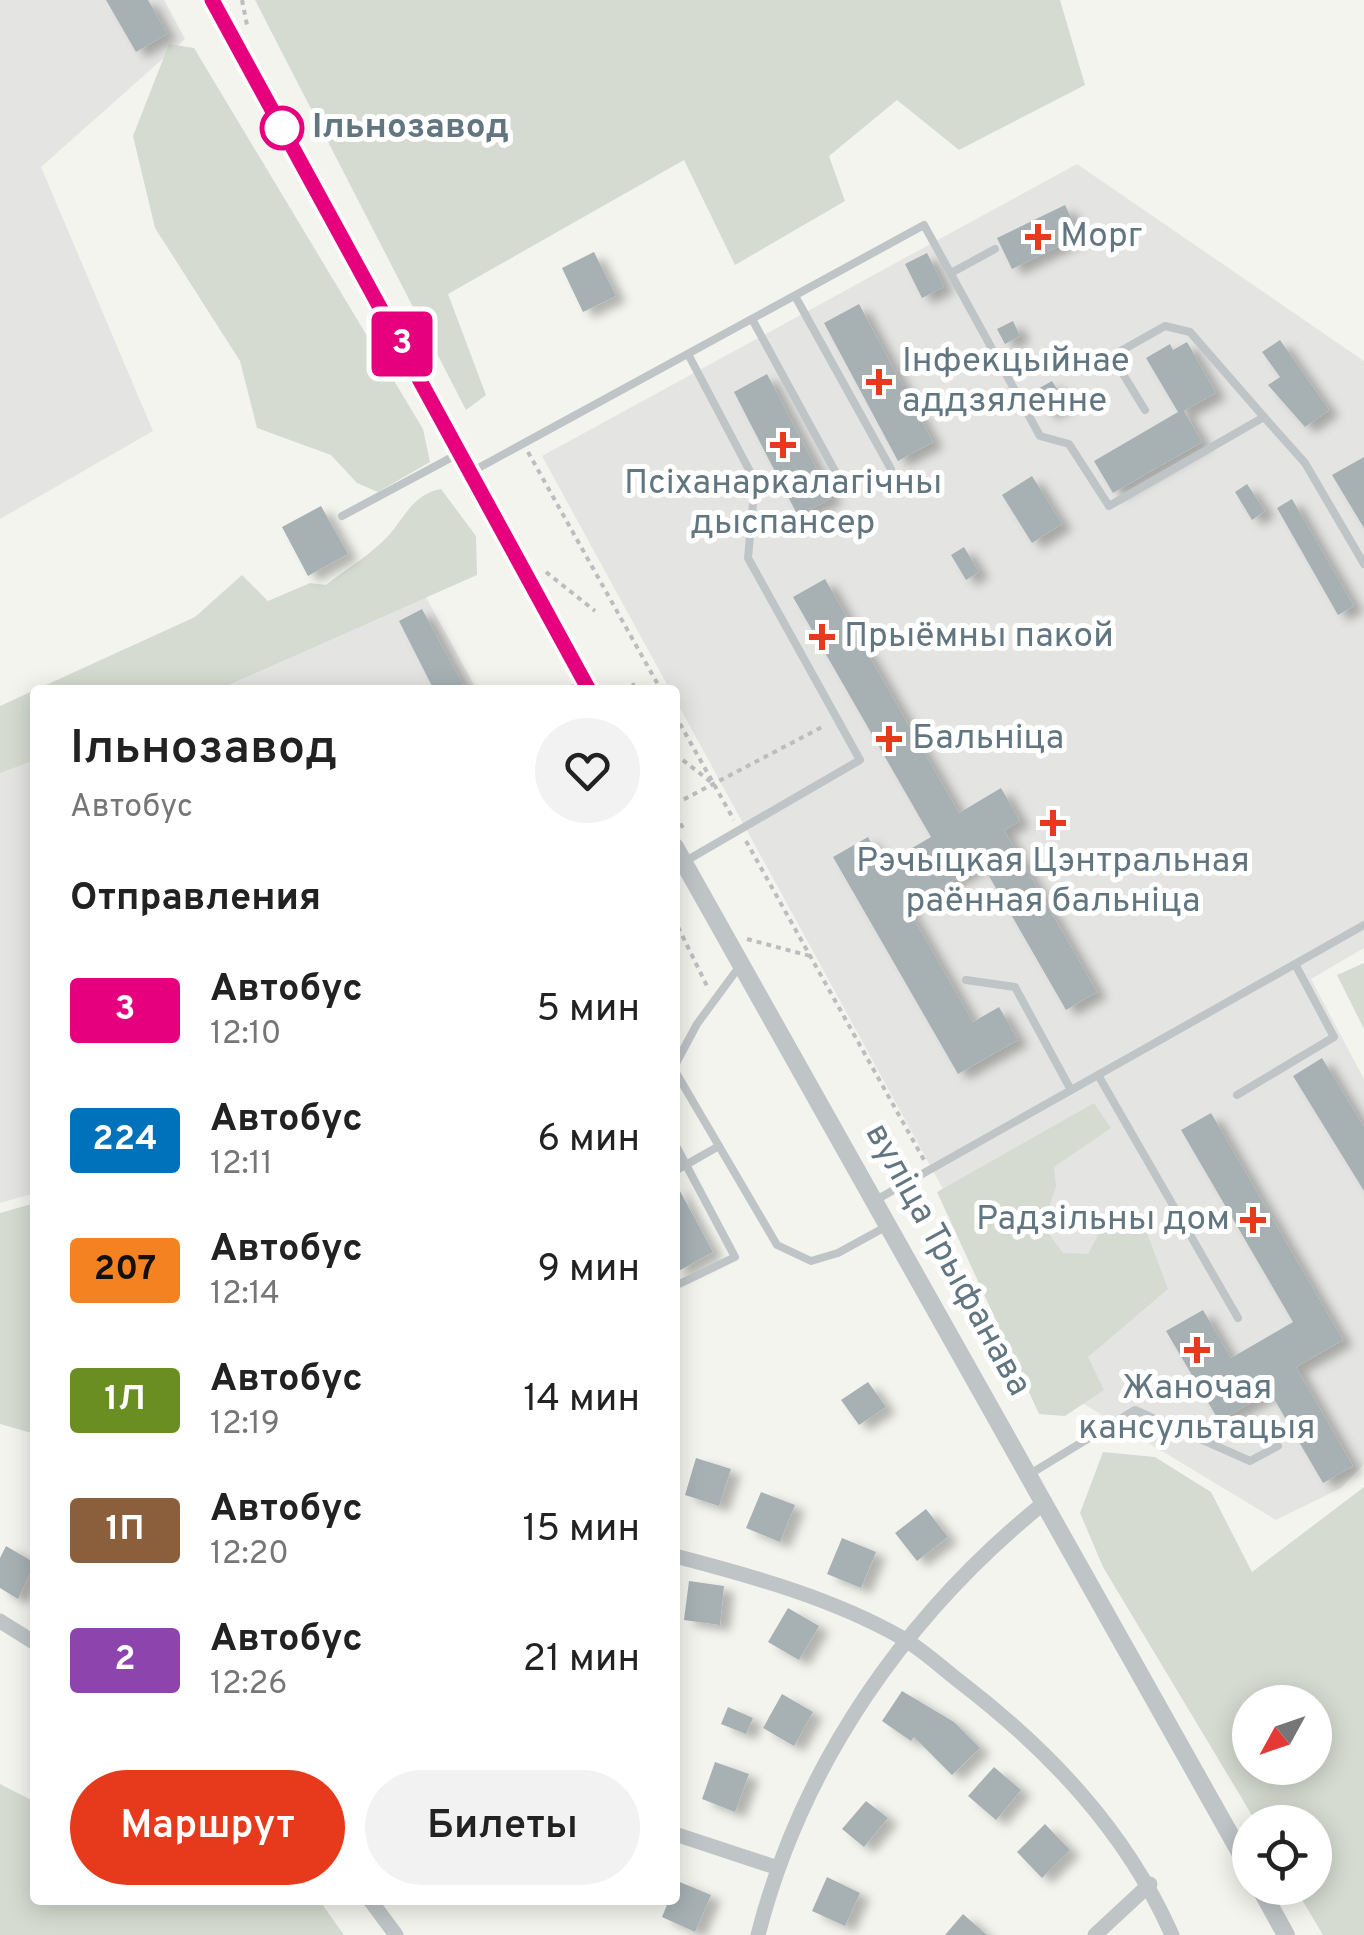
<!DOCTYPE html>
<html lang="ru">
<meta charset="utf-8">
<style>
:root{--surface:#fff;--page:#f2f2f2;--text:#222;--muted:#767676;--accent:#e73a1c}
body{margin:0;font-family:Overpass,sans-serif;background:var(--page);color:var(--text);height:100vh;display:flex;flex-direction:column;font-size:38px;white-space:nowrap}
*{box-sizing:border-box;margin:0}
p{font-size:32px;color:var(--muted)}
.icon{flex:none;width:55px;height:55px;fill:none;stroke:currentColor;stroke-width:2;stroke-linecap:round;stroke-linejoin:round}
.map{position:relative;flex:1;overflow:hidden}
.sheet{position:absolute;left:30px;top:685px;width:650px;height:1220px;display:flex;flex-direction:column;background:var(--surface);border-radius:10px;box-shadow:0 5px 25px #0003}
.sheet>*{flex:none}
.badge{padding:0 20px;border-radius:8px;font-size:35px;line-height:65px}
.needle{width:65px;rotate:230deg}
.fabs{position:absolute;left:1232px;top:1685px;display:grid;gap:20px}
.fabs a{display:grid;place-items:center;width:100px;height:100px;border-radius:50%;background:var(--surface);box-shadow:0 5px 25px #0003;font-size:50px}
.map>.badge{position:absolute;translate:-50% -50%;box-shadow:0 0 0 5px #fff}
h2{padding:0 40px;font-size:38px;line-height:90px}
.round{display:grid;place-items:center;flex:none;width:105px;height:105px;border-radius:52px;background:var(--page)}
.headline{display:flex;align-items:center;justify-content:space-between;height:170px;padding:0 40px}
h1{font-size:48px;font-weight:600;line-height:75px}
.button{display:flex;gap:20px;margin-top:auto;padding:20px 40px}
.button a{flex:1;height:115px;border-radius:60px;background:var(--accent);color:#fff;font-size:40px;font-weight:600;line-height:115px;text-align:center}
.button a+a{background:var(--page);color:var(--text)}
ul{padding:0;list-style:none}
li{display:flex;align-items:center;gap:30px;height:130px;padding:0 40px}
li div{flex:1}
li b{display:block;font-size:38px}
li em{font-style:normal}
li .badge{min-width:110px;font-weight:700;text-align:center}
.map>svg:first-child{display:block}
.built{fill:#e4e5e3}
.green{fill:#d5dbd0;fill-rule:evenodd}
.building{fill:#a7b1b4;filter:url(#shadow)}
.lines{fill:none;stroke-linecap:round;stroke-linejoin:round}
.path{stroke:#bbbdbf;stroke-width:4;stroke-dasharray:5 5;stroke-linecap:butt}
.service{stroke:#bfc4c6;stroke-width:8}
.minor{stroke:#bfc4c6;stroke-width:15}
.tertiary{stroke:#bfc4c6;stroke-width:18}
.line-casing{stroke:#fff;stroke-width:22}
.line{stroke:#e6007e;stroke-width:15}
.stop-dot{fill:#fff;stroke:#e6007e;stroke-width:5}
.poi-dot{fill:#e73a1c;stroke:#fff;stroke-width:4}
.labels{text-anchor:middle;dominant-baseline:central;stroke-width:10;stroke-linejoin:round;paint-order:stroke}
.stop-label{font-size:35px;font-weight:bold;fill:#627681;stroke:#fff;text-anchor:start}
.poi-label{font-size:35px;fill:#627681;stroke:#fff;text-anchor:start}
.street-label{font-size:35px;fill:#627681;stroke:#fff}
</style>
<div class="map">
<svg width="1364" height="1935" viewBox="0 0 1364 1935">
<defs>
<filter id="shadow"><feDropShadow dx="10" dy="6" stdDeviation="5" flood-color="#0004"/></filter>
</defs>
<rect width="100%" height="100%" fill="#f4f4ef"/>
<g class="built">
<path d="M0,0H164L185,39L41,167L153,431L0,519Z"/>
<path d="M1077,164L1364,361V948L1311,979L1364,1079V1464L1341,1488L1276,1520L1049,1383L675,699V690H670L542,456Z"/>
<path d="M410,568L477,690H134Z"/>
<path d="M35,734V1193L0,1203V749Z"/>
</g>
<g class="green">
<path d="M255,0H1060L1085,85L959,150L897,100L829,156L845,201L735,265L684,160L448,294L486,395L466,410Z"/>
<path d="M169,44L194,48L423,429L430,462L378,492L357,483L331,455L257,428L240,361L155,228L133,136Z"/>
<path d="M441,489L476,536L477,575L217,690H35L195,617L242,575L268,601L310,583L326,585C346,569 372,554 389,535C405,516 414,494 441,489Z"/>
<path d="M35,690V760L0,773V706Z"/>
<path d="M1364,963V1029L1337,975Z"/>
<path d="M1094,1103L1111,1128L1054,1167L1056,1186L1043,1226L1063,1253L1088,1254L1103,1225L1138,1209L1168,1289L1088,1357L1104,1390L1065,1416L1039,1414L937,1192Z"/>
<path d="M35,1203V1434L0,1424V1213Z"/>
<path d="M1103,1452L1155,1457L1211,1492L1252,1572L1364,1487V1935H1323L1295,1888H1315V1822H1256L1103,1567L1080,1513ZM1250,1702H1315V1768H1250Z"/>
<path d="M0,1784L35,1802V1900H319L344,1935H0Z"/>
</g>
<g class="building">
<path d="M106,0H148L167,34L136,52Z"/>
<path d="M1065,205L1080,236L1012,269L997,238Z"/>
<path d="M594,252L616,296L583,312L562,268Z"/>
<path d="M927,253L944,287L922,298L905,264Z"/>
<path d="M859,304L933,442L898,461L824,323Z"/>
<path d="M1013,321L1020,336L1005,344L997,329Z"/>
<path d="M1280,340L1329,410L1305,427L1268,385L1280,377L1262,352Z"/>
<path d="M1187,342L1216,393L1184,411L1202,442L1113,493L1094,461L1178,412L1146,358L1170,344L1173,350Z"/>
<path d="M767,374L832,498L798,516L734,392Z"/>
<path d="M1052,381L1066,403L1047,414L1034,391Z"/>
<path d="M1364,457V528L1332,475Z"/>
<path d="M1032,476L1062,524L1032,543L1002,495Z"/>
<path d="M1247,484L1265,511L1252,520L1235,492Z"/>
<path d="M1292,499L1354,606L1338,615L1277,508Z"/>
<path d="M321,506L348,554L308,576L282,527Z"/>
<path d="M964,547L979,572L966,580L951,555Z"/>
<path d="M825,579L959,813L1001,788L1020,821L1004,830L1097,992L1066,1010L982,864L907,907L973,1022L999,1007L1018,1040L958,1074L833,857L868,837L883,865L931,837L793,597Z"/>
<path d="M422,609L466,690H434L399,621Z"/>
<path d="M1322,1058L1364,1127V1191L1293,1076Z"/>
<path d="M1211,1113L1343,1340L1296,1367L1353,1466L1323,1483L1270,1392L1219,1421L1166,1331L1203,1310L1231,1358L1293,1322L1181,1130Z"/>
<path d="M675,1182L713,1252L675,1273Z"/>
<path d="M868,1382L886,1407L859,1425L841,1400Z"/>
<path d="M696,1458L731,1469L719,1506L685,1495Z"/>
<path d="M761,1492L795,1505L780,1542L746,1528Z"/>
<path d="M926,1509L948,1537L917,1561L895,1533Z"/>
<path d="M842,1538L876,1552L861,1588L827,1574Z"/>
<path d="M6,1546L35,1563L18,1599L0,1588V1558Z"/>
<path d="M689,1581L724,1586L720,1625L684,1620Z"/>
<path d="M788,1608L819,1626L799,1660L768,1642Z"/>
<path d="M902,1691L954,1722L980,1748L952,1775L914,1737L911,1741L882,1721Z"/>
<path d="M782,1694L813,1712L794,1746L763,1728Z"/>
<path d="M728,1707L753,1718L746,1734L721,1724Z"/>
<path d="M715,1762L749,1774L735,1812L702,1799Z"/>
<path d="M994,1767L1021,1790L996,1820L968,1796Z"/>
<path d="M866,1801L888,1818L864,1847L842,1829Z"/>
<path d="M1045,1824L1070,1850L1042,1878L1017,1852Z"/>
<path d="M827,1877L860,1893L845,1926L812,1911Z"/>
<path d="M675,1880L711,1895L695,1932L662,1917L669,1900H675Z"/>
<path d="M963,1914L987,1935H945Z"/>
</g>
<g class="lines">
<g class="path">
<path d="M242,0L247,25"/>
<path d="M528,452L661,690"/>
<path d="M546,572L595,611"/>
<path d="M623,690L635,684"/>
<path d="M675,715L734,820"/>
<path d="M675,754L711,782"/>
<path d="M675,804L824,726"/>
<path d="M675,815L685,831"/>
<path d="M746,841L924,1160"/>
<path d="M678,927L709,990"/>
<path d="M747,939L810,956"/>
</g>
<g class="service">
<path d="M951,273L995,249"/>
<path d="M795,296L891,469"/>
<path d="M752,319L847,493"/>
<path d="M1145,410L1112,356L1165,326L1190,332L1264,417"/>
<path d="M473,471L924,225L1040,436L1069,444L1109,506L1264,417L1305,463L1364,564"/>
<path d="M342,516L458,454"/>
<path d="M571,690L585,682"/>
<path d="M684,862L860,760L748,558L755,481L688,354"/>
<path d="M1295,964L1364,925"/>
<path d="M966,980L1015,987L1071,1090"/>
<path d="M675,1065L697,1024L739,967"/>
<path d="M675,1071L777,1245L811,1261L838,1253L889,1225"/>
<path d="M1098,1075L1238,1318"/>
<path d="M675,1144L735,1257L675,1286"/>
<path d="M675,1171L719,1146"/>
<path d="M876,1200L1295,964L1334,1037L1237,1095"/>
<path d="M1030,1474L1135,1410L1250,1461L1278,1446"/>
</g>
<g class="minor">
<path d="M675,1556C752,1576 835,1599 904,1639C924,1651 941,1667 959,1681C1049,1750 1126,1831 1172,1935"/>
<path d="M0,1621L35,1643"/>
<path d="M675,1834L775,1867"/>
<path d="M370,1900L396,1935"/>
<path d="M758,1935C802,1763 907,1613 1045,1502"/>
<path d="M1095,1935L1150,1884"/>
</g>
<g class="tertiary">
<path d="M212,0L589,690"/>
<path d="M675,847L1250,1870"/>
<path d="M1260,1888L1286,1935"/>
</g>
</g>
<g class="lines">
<g class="line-casing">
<path id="line" d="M212,0L589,690"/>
</g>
<use href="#line" class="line"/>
</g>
<circle class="stop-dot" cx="282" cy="128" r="20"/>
<g class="poi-dot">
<path d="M1033 222h10v10h10v10h-10v10h-10v-10h-10v-10h10z"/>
<path d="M874 367h10v10h10v10h-10v10h-10v-10h-10v-10h10z"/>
<path d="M778 430h10v10h10v10h-10v10h-10v-10h-10v-10h10z"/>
<path d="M817 622h10v10h10v10h-10v10h-10v-10h-10v-10h10z"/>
<path d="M884 724h10v10h10v10h-10v10h-10v-10h-10v-10h10z"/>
<path d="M1048 808h10v10h10v10h-10v10h-10v-10h-10v-10h10z"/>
<path d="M1248 1205h10v10h10v10h-10v10h-10v-10h-10v-10h10z"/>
<path d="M1192 1335h10v10h10v10h-10v10h-10v-10h-10v-10h10z"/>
</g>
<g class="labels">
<g class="stop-label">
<text x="312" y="128">Ільнозавод</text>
</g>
<g class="poi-label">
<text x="1060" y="237">Морг</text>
<text x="902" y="362">Інфекцыйнае<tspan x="902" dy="40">аддзяленне</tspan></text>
<text x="783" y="484" text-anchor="middle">Псіханаркалагічны<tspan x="783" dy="40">дыспансер</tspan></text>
<text x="844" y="637">Прыёмны пакой</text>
<text x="912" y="739">Бальніца</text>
<text x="1053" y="862" text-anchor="middle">Рэчыцкая Цэнтральная<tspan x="1053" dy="40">раённая бальніца</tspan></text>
<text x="1230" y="1220" text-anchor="end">Радзільны дом</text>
<text x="1197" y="1389" text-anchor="middle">Жаночая<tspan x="1197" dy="40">кансультацыя</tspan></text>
</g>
<g class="street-label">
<text transform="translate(947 1260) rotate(61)">вуліца Трыфанава</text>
</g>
</g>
</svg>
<div class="fabs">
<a><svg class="needle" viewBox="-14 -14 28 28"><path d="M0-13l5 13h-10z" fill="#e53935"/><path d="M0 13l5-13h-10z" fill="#767676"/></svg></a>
<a><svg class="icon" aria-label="locate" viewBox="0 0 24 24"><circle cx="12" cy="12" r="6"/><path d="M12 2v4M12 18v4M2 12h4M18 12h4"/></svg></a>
</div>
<b class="badge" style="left:402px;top:344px;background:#e6007e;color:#fff">3</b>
<section class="sheet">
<div class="headline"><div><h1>Ільнозавод</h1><p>Автобус</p></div><a class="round"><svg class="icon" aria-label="heart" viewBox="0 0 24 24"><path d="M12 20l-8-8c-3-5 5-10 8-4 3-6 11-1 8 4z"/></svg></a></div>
<h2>Отправления</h2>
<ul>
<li><span class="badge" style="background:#e6007e;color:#fff">3</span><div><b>Автобус</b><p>12:10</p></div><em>5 мин</em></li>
<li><span class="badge" style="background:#0072bc;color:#fff">224</span><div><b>Автобус</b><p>12:11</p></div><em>6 мин</em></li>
<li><span class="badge" style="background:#f58220;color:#111">207</span><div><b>Автобус</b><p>12:14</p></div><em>9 мин</em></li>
<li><span class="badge" style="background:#6b8e23;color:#fff">1Л</span><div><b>Автобус</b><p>12:19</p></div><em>14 мин</em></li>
<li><span class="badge" style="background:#8b5e3c;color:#fff">1П</span><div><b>Автобус</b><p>12:20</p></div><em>15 мин</em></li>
<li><span class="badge" style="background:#8e44ad;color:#fff">2</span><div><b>Автобус</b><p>12:26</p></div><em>21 мин</em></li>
</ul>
<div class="button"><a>Маршрут</a><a>Билеты</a></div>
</section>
</div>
